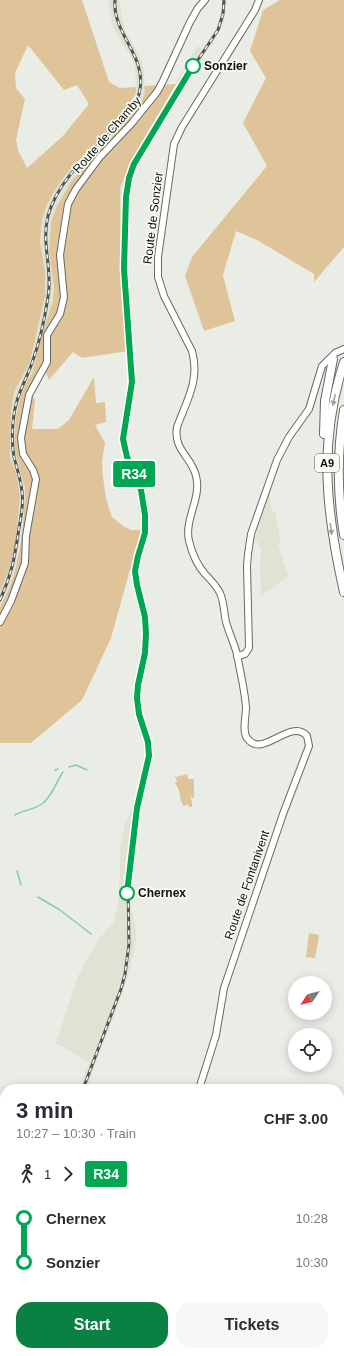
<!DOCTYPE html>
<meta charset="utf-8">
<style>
:root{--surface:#fff;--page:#f7f7f7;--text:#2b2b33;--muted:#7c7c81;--accent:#0b8043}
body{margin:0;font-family:Helvetica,sans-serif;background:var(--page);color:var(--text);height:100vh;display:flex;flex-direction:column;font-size:15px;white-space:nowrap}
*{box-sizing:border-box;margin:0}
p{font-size:13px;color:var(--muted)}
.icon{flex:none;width:22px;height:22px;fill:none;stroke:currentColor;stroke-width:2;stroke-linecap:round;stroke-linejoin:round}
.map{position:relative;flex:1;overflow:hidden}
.details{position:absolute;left:0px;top:1084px;width:344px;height:272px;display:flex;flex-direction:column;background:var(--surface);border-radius:16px 16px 0 0;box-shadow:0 2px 10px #0003}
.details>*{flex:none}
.badge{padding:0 8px;border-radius:3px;font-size:14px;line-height:26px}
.needle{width:26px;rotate:234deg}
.controls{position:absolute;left:288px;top:976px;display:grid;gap:8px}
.controls a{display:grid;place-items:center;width:44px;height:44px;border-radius:50%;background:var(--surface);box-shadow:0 2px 10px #0003;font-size:20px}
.map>.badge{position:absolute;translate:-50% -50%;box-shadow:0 0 0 2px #fff}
.legs{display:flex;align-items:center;gap:6px;height:44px;padding:0 16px;font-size:13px}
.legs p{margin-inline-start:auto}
.overview{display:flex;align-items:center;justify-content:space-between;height:68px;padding:0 16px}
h1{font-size:22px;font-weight:600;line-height:30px}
.primary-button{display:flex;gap:8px;margin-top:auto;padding:8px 16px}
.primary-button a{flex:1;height:46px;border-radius:16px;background:var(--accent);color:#fff;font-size:16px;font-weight:600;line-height:46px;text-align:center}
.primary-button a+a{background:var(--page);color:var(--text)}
ul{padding:0 16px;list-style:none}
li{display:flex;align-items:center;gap:14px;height:44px;font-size:15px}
li i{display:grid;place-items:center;width:6px;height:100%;margin:0 5px;background:currentColor}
li i::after{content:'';width:10px;height:10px;margin:-5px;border:3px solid;border-radius:50%;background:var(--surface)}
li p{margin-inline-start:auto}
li:first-child i{background:linear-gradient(#0000 50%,currentColor 0)}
li:last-child i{background:linear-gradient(currentColor 50%,#0000 0)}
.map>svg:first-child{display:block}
.built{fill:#dee3d4}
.green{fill:#dfc399;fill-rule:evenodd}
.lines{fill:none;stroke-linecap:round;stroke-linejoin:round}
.stream{stroke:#80ccb0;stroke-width:1.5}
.secondary-casing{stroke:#676963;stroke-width:8}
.highway-casing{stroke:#676963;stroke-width:10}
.secondary{stroke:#fff;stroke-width:6}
.highway{stroke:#fff;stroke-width:8}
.rail-casing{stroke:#535450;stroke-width:3}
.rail{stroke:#f7faf2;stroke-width:1.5;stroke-dasharray:4.5;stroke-linecap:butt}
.oneway{fill:#9f9f9e}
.line-1-casing{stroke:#fff;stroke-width:9}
.line-1{stroke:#00a651;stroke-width:6}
.stop-1-dot{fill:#fff;stroke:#00a651;stroke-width:2}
.labels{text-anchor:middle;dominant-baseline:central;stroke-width:3.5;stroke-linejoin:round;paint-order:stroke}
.shield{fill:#f7faf2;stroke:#555652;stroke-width:1}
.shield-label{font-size:11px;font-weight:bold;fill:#0f0f0d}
.stop-label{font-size:12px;font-weight:bold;fill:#0f0f0d;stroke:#f7faf2;text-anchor:start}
.street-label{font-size:12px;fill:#0f0f0d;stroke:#f7faf2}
</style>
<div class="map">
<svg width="344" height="1356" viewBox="0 0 344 1356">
<rect width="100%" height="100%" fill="#eaede5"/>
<g class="built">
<path d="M109,0H119L123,23L126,33L133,44L141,60L144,71L145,93L140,104L130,117L108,140L56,208L51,223L49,250L54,287L53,301L42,335L32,374L27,381L21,395L16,416L14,440L15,452L25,488L24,512L17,564L5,599L0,607V592L9,570L16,472L10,458V440L11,412L14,392L30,362L45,296V271L40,242L42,220L46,207L55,190L67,173L125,113L136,92L135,67L130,54L122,44L114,30L109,9Z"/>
<path d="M222,0L227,1L224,21L221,29L148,144L133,172L128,196L126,276L134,374V392L125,431L124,439L127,455L139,482L143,496L147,524L145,539L137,571L147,613L149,636L140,691L141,708L152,751L150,767L140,797L129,880L130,902L137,936L133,956L129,973L116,1010L96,1062L87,1089H79L89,1062L56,1043L78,976L98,940L114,922L118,905L120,870V847L125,824L137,797L146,766L147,751L132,699L143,633L130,569L141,530L138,497L134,482L122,453L120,440L130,379L121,276L120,188L131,161L197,46L203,49L217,27L222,6Z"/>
<path d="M269,493L272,511H275L281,543H278L288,576L261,596L260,564L261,548L255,539Z"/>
</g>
<g class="green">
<path d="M0,0H82L109,82L120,88L136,87V92L125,113L67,173L55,190L46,207L42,220L40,242L45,271V296L30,362L14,392L11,412L10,440V458L16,472L20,497L15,547L9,570L0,592ZM28,45L64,90L77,85L89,104L62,137L27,168L18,150L16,140L25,99L16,88L15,73Z"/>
<path d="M280,0H344V247L314,282V274L257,240L236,231L223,275L235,321L204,331L185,276L192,257L267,166L243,123L266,78L250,51L263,10Z"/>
<path d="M176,84L131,161L120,188L121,276L128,351L82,358L73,352L49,380L43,365L29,390L35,400L32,429H58L69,420L94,377L96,403L105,402L106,422L95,425L105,443L102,461L103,477L106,499L112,517L123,526L131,530H141L111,638L82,700L31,743H0V607C19,575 23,533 25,496V488L15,452L14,440L16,416L21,395L27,381L32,374L42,335L53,301L54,287L49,250L51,223L56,208L71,182L130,117L140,104L145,93L144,86Z"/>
<path d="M187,774L190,789L188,779H194V798H192L190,792L192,802V807H189L188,804L184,806C179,800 181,795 178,788C177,786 175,784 175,782H177L176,778H173Z"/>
<path d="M309,933L319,935L315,958L306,957Z"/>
</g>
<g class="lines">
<g class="stream">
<path d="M69,767L76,765L87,770"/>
<path d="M55,770L58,769"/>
<path d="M15,815C23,810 33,810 42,804C52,797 56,782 63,772"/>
<path d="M17,871L21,885"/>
<path d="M38,897L60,910L91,934"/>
<path d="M136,1356V1351"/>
</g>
<g class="secondary-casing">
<g id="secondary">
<path d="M0,622L11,601L25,563L26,536L36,479L33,470L23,454L21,438L29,395L47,362V335L60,314L64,297L60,255L68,204L76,189L99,158L132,123L157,92L163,81L190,22L198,8L205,0"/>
<path d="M237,656L245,654L249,648L247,566L248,554L251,534L277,460L289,437L309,409L322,366L335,353L344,349"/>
<path d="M199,1089L216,1035L224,988L283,814L309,746L307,736C290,717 262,760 247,738C242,731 246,716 246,708C245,690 240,672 237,654C234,643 229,633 226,622C224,613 224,602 220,593C216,585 211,580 205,574C197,565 192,553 189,541C184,519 202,498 196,476C192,457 173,450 177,427C187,400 200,380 192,351L164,296L158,277V257L174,144L182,127L255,10L259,0"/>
<path d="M339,1271L344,1267"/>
<path d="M50,1356L52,1351"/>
<path d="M281,1356L283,1351"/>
</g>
</g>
<g class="highway-casing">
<g id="highway">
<path d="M344,362C318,442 326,512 344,592"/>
<path d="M344,410C337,452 337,493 344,535"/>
<path d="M324,434L325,401L333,359"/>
<path d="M339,1137L344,1118"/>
<path d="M339,1191L344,1177"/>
<path d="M249,1356L252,1351"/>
<path d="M265,1356L268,1351"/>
</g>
</g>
<use href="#secondary" class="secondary"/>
<use href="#highway" class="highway"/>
<g class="rail-casing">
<g id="rail">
<path d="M0,600C12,574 15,556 19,528C21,516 24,504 22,492C21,480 17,469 14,457C12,446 12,434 13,422C15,397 24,385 32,363C39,344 45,317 48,297C53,269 41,245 48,216C56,186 81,161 103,140C117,125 137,111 140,89C146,55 112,33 115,0"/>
<path d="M83,1089L121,989L125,974L129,944L128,886L135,818L138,803L147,768L149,756L148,742L139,714L137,698L138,685L145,653L146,634L145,617L137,585L135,571L137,560L145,533V515L141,490L127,457L123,439L132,382L124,276L127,190L131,173L137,158L183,82L218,30L223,14L224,0"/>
<path d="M339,1287L344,1285"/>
<path d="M43,1356L45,1351"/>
<path d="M220,1356L224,1351"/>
</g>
</g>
<use href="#rail" class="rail"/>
</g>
<defs><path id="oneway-solid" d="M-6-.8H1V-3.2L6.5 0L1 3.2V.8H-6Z"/></defs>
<g class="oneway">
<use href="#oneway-solid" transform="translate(334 400) rotate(102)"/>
<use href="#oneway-solid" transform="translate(331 529) rotate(82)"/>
</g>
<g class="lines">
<g class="line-1-casing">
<path id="line-1" d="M127,893L137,808L149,756L148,742L139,714L137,698L138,685L145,653L146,634L145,617L137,585L135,571L138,556L145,533V515L141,490L127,457L123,439L132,382L124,269L126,197L129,178L134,164L193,66"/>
</g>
<use href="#line-1" class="line-1"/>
</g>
<g class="stop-1-dot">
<circle cx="193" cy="66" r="7"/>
<circle cx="127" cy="893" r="7"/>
</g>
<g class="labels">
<rect class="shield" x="315" y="454" width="24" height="18" rx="3"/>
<g class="shield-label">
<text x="327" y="463">A9</text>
</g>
<g class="stop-label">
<text x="204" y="66">Sonzier</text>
<text x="138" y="893">Chernex</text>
</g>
<g class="street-label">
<text transform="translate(107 135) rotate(-49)">Route de Chamby</text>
<text transform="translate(153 218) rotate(-83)">Route de Sonzier</text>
<text transform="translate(247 885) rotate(-71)">Route de Fontanivent</text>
</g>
</g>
</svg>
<div class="controls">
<a><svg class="needle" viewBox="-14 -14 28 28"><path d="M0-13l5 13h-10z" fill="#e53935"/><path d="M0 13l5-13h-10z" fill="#7c7c81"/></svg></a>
<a><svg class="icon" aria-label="locate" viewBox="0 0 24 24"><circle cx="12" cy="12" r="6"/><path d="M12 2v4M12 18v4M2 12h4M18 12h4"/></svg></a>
</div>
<b class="badge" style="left:134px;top:474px;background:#00a651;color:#fff">R34</b>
<section class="details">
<div class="overview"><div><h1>3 min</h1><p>10:27 – 10:30 · Train</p></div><b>CHF 3.00</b></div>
<div class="legs"><svg class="icon" aria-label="walk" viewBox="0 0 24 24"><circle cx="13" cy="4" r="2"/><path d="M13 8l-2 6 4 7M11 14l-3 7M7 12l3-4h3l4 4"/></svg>1<svg class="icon" aria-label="forward" viewBox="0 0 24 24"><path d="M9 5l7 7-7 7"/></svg><b class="badge" style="background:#00a651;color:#fff">R34</b></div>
<ul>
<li><i style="color:#00a651"></i><b>Chernex</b><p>10:28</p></li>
<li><i style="color:#00a651"></i><b>Sonzier</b><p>10:30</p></li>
</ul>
<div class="primary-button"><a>Start</a><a>Tickets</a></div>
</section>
</div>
